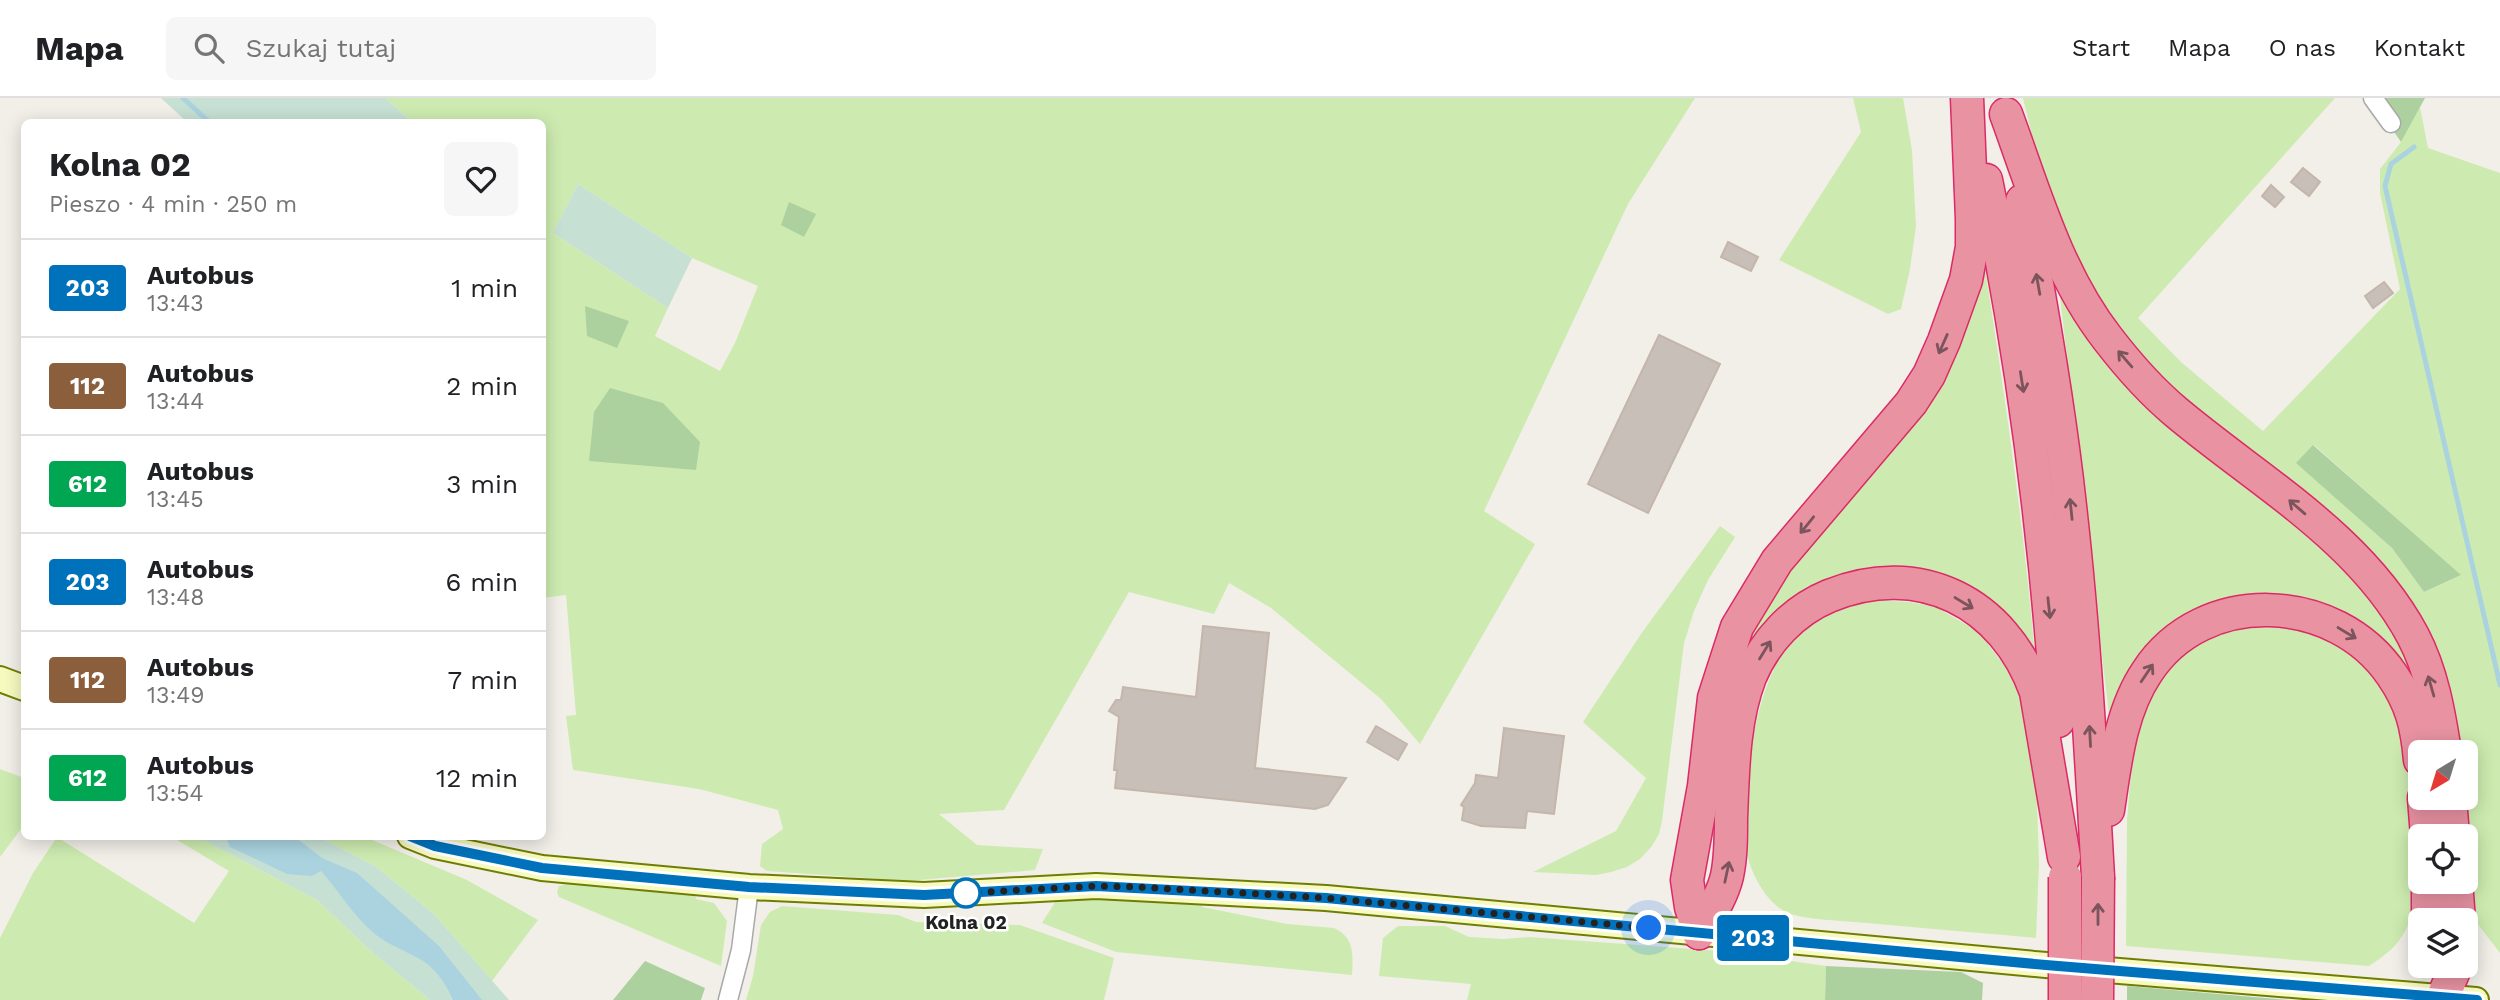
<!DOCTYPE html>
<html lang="pl">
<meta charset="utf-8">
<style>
:root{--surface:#fff;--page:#f6f6f6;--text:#202124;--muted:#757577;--line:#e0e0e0}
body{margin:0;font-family:"Work Sans",sans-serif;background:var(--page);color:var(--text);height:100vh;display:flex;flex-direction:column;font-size:26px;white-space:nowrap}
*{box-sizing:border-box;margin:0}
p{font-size:23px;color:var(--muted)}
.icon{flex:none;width:38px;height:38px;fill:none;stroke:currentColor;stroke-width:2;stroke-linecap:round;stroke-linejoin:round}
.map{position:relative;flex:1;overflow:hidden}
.details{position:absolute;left:21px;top:21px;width:525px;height:721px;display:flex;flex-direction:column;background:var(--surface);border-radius:10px;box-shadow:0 4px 18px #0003}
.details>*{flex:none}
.badge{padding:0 14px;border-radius:5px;font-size:24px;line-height:46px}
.needle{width:46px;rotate:218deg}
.fabs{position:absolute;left:2408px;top:642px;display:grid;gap:14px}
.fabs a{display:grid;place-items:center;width:70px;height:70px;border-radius:10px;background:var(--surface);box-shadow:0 4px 18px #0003;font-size:35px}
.you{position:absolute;width:35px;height:35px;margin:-18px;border:5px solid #fff;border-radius:50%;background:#1a73e8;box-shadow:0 0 0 10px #1a73e833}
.map>.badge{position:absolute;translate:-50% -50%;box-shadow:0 0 0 4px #fff}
.round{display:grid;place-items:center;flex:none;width:74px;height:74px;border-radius:10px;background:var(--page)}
.overview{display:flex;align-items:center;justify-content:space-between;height:119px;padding:0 28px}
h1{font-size:33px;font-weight:700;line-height:52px}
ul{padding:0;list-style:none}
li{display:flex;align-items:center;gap:21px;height:98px;padding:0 28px;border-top:2px solid var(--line)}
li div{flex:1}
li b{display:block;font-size:26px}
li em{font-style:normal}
li .badge{min-width:77px;font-weight:700;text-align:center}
header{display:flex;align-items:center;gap:42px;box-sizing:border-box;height:98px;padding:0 35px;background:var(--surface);border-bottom:2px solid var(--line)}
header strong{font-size:33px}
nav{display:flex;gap:38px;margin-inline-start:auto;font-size:24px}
.search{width:490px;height:63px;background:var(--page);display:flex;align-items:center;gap:18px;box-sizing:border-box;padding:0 24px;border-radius:10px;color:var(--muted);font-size:26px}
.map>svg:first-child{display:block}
.grass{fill:#cdebb0;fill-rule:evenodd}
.forest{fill:#add19e}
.wetland{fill:#c6e0d4}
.water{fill:#aad3df}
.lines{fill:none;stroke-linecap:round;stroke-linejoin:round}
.stream{stroke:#aad3df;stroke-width:5}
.building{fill:#c7bfb8;stroke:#c4b6ab;stroke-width:2}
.street-casing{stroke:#a9a9a9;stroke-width:21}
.secondary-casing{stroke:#707d05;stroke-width:28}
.highway-casing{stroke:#dc2a67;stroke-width:35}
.street{stroke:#fff;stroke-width:18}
.secondary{stroke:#f7fabf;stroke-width:24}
.highway{stroke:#e892a2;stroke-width:32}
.highway-bridge-casing{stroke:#dc2a67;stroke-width:35;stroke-linecap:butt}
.highway-bridge{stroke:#e892a2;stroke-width:32}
.oneway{stroke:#7b545c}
.line-casing{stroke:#fff;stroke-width:16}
.line{stroke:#0072bc;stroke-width:10}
.walk{stroke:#222;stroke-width:7;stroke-dasharray:0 12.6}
.stop-dot{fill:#fff;stroke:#0072bc;stroke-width:3.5}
.labels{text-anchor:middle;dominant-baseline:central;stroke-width:5;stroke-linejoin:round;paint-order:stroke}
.stop-label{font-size:19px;font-weight:bold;fill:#222;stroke:#fff}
</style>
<header>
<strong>Mapa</strong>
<div class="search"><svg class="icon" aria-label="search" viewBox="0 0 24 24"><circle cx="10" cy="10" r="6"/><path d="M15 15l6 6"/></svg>Szukaj tutaj</div>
<nav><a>Start</a><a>Mapa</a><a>O nas</a><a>Kontakt</a></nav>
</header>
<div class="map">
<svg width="2500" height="902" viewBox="0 0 2500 902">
<rect width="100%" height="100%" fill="#f2efe9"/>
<g class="grass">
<path d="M385,0H1695L1628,106L1484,413L1535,446L1420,646L1381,601L1271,510L1229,485L1214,516L1129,494L1004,712L939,716L977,747L1043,751L1035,772L907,783L767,773L760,768L762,746L783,731L778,712L699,691L573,672L566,618L576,617L566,497L542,500V24H412ZM578,86L692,160L758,188L735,245L720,273L655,238L668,210L553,135Z"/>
<path d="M1853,0H1903L1912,52L1916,128L1910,171L1901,211L1888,216L1779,162L1861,34Z"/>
<path d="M2023,0H2335L2138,220L2181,264L2263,333L2400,191L2380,95V71L2401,44L2420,9L2428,50L2500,75V855L2473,820L2466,775V654H2455L2410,511L2163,290L2070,162L2035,50ZM2314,347L2460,477H2461L2424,494L2392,450L2297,365Z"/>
<path d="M1981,163L1986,177C2006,304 2024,431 2035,558L1958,490L1812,495L1728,608L1747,538L1771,493L1851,396Z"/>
<path d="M2058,182L2279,409L2347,470L2383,508L2406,550L2432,627L2384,551L2221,508L2111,634Z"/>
<path d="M1720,428L1735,439L1708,482L1694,513L1684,545L1662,723L1659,736L1652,748L1640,761L1627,769L1611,774L1596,777L1533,774L1616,733L1646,680L1583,624L1641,536Z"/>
<path d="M1874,502L1910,504L1936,509L1979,534L2018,586L2035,639L2039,766L2036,840C1980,835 1923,830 1867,825C1847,823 1805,822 1788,815C1765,805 1749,772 1746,750C1739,700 1755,588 1787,550C1810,523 1840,510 1874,502Z"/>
<path d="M2289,523L2341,543L2385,587L2407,633L2414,689L2419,815L2412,817C2403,843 2392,853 2369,868L2126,848L2127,722L2132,661L2153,587L2188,549L2221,529Z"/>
<path d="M0,671L24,680V727L0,759Z"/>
<path d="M57,739L194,825L229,773L172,739H198L317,802L372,854L430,902H0V840L33,775Z"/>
<path d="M319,739H365L467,782L538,822L492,883L433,815L375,768Z"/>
<path d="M570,785L695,796L696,801L714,805L727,823L721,868L559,799L557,794L559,788Z"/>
<path d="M1089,799L1203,804L1202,809L1287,826L1334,830C1355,840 1353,856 1352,877L1116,854L1042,825L1057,801Z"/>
<path d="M782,808L898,817L916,824L1020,827L1114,860L1104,902H746L753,878L761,827L770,814Z"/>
<path d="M1398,828H1445L1469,839L1504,841L1529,839L1720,853L1826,868L1825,902H1467L1471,886L1379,878L1383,840Z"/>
</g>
<g class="forest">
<path d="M2371,0H2425L2401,44Z"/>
<path d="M789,104L816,116L804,139L781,127Z"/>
<path d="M585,208L629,223L617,250L587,238Z"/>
<path d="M610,290L663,305L700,344L696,372L589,363L594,314Z"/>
<path d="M2313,347L2461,477L2424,494L2392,450L2296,365Z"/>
<path d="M645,863L705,890L701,902H613Z"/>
<path d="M1826,868L1961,874L1983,885L1982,902H1825Z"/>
<path d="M2127,888L2288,902H2127Z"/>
</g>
<g class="wetland">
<path d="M161,0H385L412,24H187Z"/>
<path d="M578,86L692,160L668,210L553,135Z"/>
<path d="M198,739H319L375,768L433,815L509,902H430L372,854L317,802Z"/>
</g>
<path class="water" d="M226,739H295L322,760L357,775L439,848L482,902H453C448,889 435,870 423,863C407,853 390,848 375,836C353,818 340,794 321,773L312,778L287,776L230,749Z"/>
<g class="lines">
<g class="stream">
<path d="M183,0L209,24"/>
<path d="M2414,49L2391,66L2385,88L2500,587"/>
</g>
</g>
<g class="building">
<path d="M2303,70L2320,84L2309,98L2291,84Z"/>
<path d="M2271,87L2284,99L2275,109L2262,98Z"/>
<path d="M1728,144L1758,159L1751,173L1721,159Z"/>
<path d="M2384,184L2393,195L2373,210L2365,198Z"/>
<path d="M1659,237L1720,266L1648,415L1588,386Z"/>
<path d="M1203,528L1269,535L1255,670L1346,680L1328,707L1315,711L1115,690L1117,672H1114L1119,619L1109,613L1116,602H1121L1123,589L1196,599Z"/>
<path d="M1376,628L1407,646L1398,662L1367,644Z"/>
<path d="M1504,630L1564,638L1554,716L1527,713L1525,730L1481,728L1462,722L1464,709L1461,707L1475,685L1476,677L1498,680Z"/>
</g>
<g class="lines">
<g class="street-casing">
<g id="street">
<path d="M2373,0L2391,25"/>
<path d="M728,902L741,852L749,789"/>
</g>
</g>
<g class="secondary-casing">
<g id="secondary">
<path d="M0,581L24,590"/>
<path d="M410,738L435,748L542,770L749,789L924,797L1096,788L1326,800L2046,867L2476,902"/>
</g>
</g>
<g class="highway-casing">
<g id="highway">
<path d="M2006,16C2034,92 2057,176 2108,241C2128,267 2151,293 2176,314C2258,383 2361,440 2413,538C2432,574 2439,615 2445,654"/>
<path d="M1986,82C2023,260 2046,442 2058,623"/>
<path d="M2022,103C2041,204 2059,306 2070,408C2084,531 2091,655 2098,779"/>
<path d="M2424,700L2427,738"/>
<path d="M2450,700L2453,738"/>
<path d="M2108,712C2115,666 2120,614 2147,574C2203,488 2336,494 2392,577C2412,606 2417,629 2420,662"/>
<path d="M2428,784V822"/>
<path d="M2456,784L2459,822"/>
<path d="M1699,835L1691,809L1687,782L1704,688L1714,600L1737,529L1777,463L1911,305L1929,277L1944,243L1966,182L1972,149V121L1967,0"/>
<path d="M1699,835C1709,818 1722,799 1727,778C1731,759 1731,740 1731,720C1733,674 1733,623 1750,579C1765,543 1793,513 1829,498C1919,461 2004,504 2036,594L2064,759"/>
<path d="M2443,899L2456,868"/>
</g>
</g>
<use href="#street" class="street"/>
<use href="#secondary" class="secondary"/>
<use href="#highway" class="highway"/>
<g class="highway-bridge-casing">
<g id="highway-bridge">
<path d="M2065,779V902"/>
<path d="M2097,902L2098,779"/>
</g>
</g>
<use href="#highway-bridge" class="highway-bridge"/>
</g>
<defs><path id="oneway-shaft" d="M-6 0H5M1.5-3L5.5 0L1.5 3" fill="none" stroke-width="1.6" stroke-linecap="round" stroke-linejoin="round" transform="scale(1.75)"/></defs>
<g class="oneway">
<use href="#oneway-shaft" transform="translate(2038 186) rotate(-100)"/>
<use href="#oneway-shaft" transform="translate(1943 246) rotate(114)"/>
<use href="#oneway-shaft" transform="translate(2125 261) rotate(-131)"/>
<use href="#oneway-shaft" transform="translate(2022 284) rotate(81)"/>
<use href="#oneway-shaft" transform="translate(2297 409) rotate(-139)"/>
<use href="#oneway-shaft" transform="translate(2071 411) rotate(-96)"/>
<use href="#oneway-shaft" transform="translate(1807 427) rotate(129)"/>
<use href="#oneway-shaft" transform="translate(1964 505) rotate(31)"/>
<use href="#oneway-shaft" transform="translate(2049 510) rotate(84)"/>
<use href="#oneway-shaft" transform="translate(2347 535) rotate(31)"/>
<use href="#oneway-shaft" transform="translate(1765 552) rotate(-58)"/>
<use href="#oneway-shaft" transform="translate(2147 575) rotate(-56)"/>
<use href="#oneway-shaft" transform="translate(2431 588) rotate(-106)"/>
<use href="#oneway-shaft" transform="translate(2090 638) rotate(-93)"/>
<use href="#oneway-shaft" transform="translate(1727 774) rotate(-78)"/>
<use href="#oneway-shaft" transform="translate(2098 816) rotate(-90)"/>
</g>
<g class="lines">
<g class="line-casing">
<path id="line" d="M410,738L435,748L542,770L749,789L924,797L1096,788L1326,800L2046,867L2477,902"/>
</g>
<use href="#line" class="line"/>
<path class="walk" d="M966,795L1096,788L1139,789L1326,800L1649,830"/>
</g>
<circle class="stop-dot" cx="966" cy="795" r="14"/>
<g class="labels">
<g class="stop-label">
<text x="966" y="824">Kolna 02</text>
</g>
</g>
</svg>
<div class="fabs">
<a><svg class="needle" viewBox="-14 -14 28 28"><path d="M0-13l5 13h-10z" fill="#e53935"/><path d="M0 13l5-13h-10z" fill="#757577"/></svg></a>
<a><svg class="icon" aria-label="locate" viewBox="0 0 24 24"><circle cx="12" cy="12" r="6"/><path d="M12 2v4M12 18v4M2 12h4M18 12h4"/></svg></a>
<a><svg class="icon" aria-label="layers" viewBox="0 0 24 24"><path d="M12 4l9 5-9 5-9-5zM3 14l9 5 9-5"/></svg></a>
</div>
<div class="you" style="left:1649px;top:830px"></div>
<b class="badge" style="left:1753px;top:840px;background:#0072bc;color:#fff">203</b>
<section class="details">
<div class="overview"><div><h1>Kolna 02</h1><p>Pieszo · 4 min · 250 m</p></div><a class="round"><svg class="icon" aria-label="heart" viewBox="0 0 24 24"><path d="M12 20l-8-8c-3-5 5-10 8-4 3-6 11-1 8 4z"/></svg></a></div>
<ul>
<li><span class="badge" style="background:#0072bc;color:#fff">203</span><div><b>Autobus</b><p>13:43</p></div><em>1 min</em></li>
<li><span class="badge" style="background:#8b5e3c;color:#fff">112</span><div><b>Autobus</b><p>13:44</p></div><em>2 min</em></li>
<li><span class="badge" style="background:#00a651;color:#fff">612</span><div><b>Autobus</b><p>13:45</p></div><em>3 min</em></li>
<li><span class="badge" style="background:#0072bc;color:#fff">203</span><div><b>Autobus</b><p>13:48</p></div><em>6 min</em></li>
<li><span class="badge" style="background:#8b5e3c;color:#fff">112</span><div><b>Autobus</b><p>13:49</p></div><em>7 min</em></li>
<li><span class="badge" style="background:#00a651;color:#fff">612</span><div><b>Autobus</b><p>13:54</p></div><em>12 min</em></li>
</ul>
</section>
</div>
